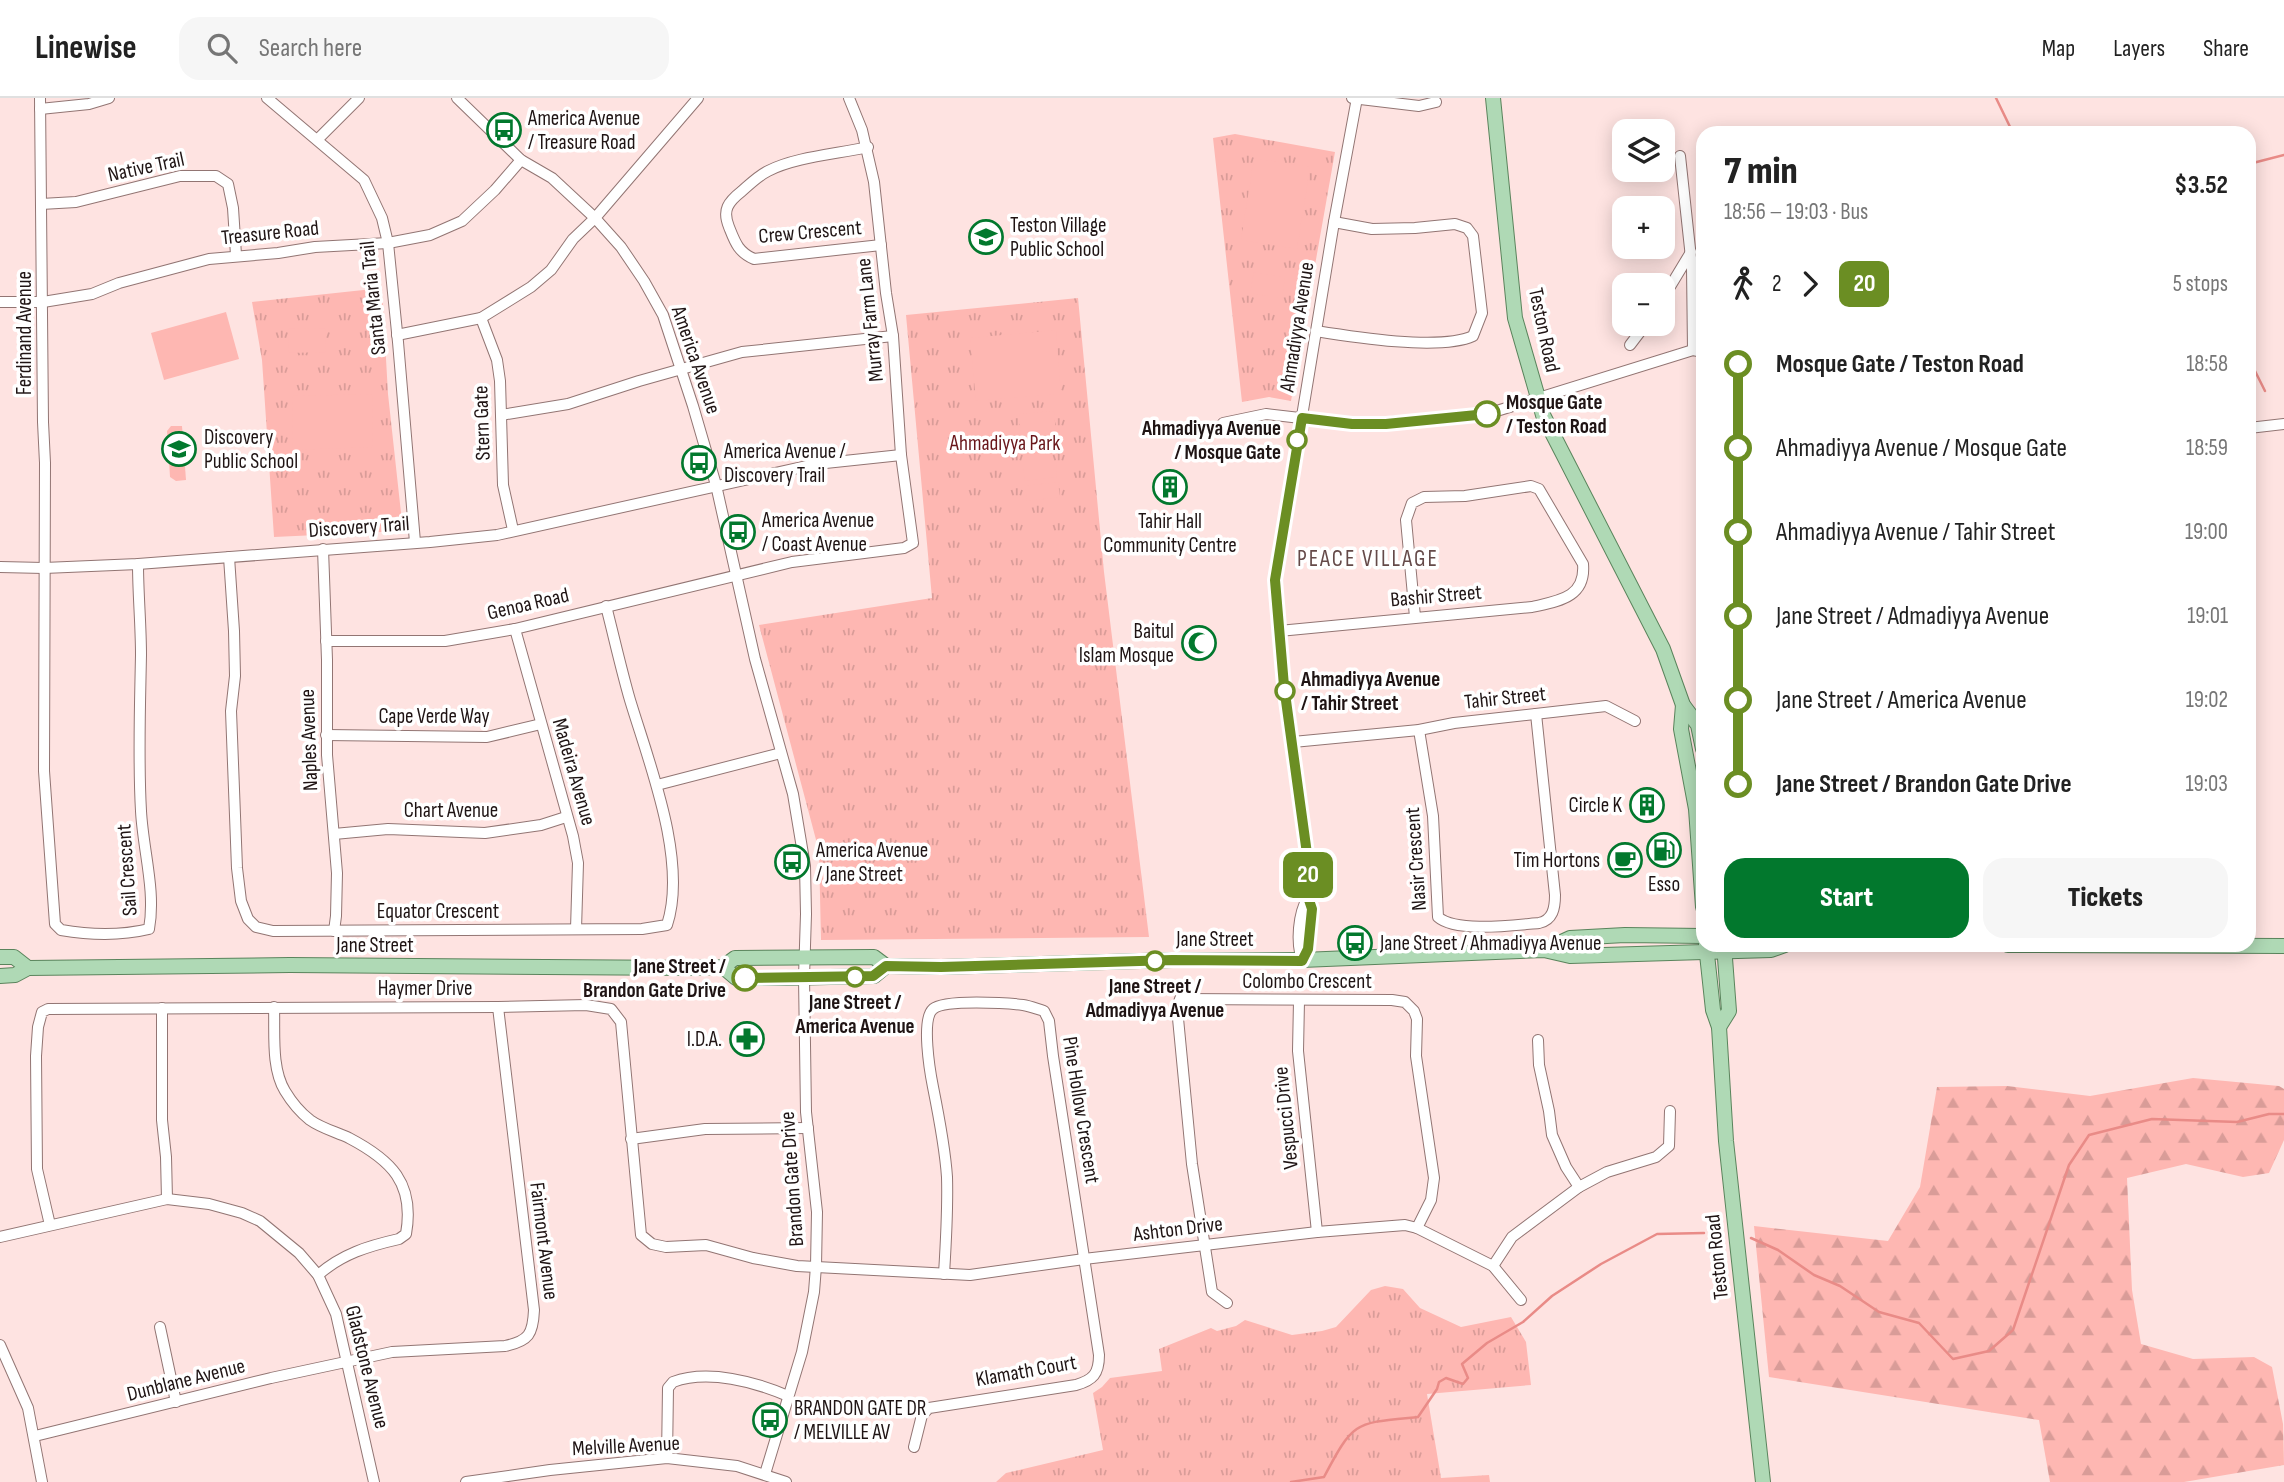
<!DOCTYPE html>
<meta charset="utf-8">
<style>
:root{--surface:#fff;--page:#f6f6f6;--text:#222;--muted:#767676;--line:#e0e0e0;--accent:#02782d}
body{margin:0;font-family:"Sofia Sans Condensed",sans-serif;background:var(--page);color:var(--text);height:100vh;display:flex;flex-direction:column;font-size:26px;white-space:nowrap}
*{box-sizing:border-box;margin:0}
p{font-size:23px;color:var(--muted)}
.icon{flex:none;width:38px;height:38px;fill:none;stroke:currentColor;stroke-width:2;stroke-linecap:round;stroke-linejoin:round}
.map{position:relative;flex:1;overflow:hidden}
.sheet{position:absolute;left:1696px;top:28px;width:560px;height:826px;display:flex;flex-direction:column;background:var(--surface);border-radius:21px;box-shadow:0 4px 18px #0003}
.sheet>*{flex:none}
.badge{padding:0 14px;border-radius:10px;font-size:24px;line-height:46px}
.buttons{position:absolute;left:1612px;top:21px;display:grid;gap:14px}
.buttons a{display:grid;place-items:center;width:63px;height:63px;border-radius:14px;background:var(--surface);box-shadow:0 4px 18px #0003;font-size:35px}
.map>.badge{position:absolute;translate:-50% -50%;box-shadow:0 0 0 4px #fff}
.legs{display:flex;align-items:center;gap:10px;height:77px;padding:0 28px;font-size:23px}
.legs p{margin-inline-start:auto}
.overview{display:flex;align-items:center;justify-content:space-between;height:119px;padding:0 28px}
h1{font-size:38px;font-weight:800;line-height:52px}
.cta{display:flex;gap:14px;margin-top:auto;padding:14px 28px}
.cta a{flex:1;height:80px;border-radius:21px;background:var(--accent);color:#fff;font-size:28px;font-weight:800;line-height:80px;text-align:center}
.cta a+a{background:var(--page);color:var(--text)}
ul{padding:0 28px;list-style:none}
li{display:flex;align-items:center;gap:24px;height:84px;font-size:26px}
li i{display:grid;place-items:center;width:10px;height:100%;margin:0 9px;background:currentColor}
li i::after{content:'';width:18px;height:18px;margin:-9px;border:5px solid;border-radius:50%;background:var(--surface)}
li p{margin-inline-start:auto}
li:first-child i{background:linear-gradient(#0000 50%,currentColor 0)}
li:last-child i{background:linear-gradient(currentColor 50%,#0000 0)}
header{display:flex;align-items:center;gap:42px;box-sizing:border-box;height:98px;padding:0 35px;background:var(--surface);border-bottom:2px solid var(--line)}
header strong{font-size:33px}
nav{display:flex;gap:38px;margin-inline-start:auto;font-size:24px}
.search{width:490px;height:63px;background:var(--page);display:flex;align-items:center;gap:18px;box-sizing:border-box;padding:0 24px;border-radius:21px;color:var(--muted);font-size:26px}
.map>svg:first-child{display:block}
.grass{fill:url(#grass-tufts)}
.forest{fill:url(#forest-firs)}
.garden{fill:#feb7b2}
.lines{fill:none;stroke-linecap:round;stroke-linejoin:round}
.stream{stroke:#e98b87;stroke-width:2.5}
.minor-casing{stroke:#927573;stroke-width:12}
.major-casing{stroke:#5a845c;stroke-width:16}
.minor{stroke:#fff;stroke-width:10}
.major{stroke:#afd9b5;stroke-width:14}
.line-1-casing{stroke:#fff;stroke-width:16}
.line-1{stroke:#6b8e23;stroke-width:10}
.stop-1-dot{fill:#fff;stroke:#6b8e23;stroke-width:3.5}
.labels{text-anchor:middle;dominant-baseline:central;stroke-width:7;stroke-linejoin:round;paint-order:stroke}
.poi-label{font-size:21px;fill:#1f1414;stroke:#fff;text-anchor:start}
.street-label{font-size:21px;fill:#1f1414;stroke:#fff}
.stop-label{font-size:21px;font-weight:bold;fill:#1f1414;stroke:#fff;text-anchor:start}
.park-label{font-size:21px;fill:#69161a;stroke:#fff}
.neighbourhood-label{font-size:23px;letter-spacing:2px;fill:#654a49;stroke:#fff}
</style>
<header>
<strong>Linewise</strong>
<div class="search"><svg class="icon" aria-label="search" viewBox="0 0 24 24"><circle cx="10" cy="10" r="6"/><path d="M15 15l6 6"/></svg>Search here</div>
<nav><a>Map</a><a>Layers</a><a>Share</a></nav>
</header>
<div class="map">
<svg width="2284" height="1384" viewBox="0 0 2284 1384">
<defs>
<pattern id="grass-tufts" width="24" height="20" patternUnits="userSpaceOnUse" patternTransform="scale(1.75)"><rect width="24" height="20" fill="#feb7b2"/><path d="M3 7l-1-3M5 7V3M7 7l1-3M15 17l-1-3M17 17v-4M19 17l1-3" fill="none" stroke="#d99c98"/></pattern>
<pattern id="forest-firs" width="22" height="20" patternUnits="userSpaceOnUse" patternTransform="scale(1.75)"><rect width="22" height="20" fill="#feb7b2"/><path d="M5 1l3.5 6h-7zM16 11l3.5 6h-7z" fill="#d99c98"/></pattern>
</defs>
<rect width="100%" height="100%" fill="#fee3e1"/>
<g class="grass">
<path d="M1235,36L1335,54L1291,303L1269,299L1242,304L1213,40Z"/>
<path d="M382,190L388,296L403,433L274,439L262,262L252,204Z"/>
<path d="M1078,200L1104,474L1149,839L821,842L819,753L759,527L932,500L906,217Z"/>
<path d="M171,328H182L186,382L176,383L170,379L167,333Z"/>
<path d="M1385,1188L1403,1191L1420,1210L1461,1229L1511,1219L1526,1244L1531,1287L1427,1296L1441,1380L1489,1377L1490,1384H996L1006,1375L1103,1352L1093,1295L1102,1289L1110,1280L1162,1273L1159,1251L1211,1230L1217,1233L1236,1228L1245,1222L1292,1237L1322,1233L1336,1229L1371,1192Z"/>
</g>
<path class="forest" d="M2193,980L2279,988L2284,991V1042L2269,1075L2243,1079L2186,1066L2127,1080L2132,1192L2141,1246L2193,1261L2254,1259L2272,1269L2283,1326L2284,1367L2184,1384H2050L2039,1322L1769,1279L1754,1128L1888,1143L1920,1089L1937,989L2007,988L2090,998Z"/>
<g class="garden">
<path d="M1254,60L1310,69L1297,151L1241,142Z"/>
<path d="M1254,174L1285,179L1282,200L1250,195Z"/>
<path d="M226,214L239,261L164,282L151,235Z"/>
<path d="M325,230L326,254L289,255L288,231Z"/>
<path d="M1056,232L1061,296L976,303L970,240Z"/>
<path d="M372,296L373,349L293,352L292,298Z"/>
<path d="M1054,313L1056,335L1021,338L1019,316Z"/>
<path d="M1056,364L1057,379L1025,383L1023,367Z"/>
<path d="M1058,384L1060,399L1027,403L1025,388Z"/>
</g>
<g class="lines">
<g class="stream">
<path d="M1996,0L2013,35"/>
<path d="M2249,66L2284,57"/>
<path d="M2249,261L2265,293"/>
<path d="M1751,1140L1778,1152L1814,1177L1840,1188L1879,1214L1919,1225L1953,1261L1989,1253L2013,1232L2069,1067L2089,1037L2152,1021L2237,1024L2269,1016H2284"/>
<path d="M1291,1384L1324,1379C1354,1322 1355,1325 1418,1319L1437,1291L1439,1284L1446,1280L1463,1286L1468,1280L1462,1266L1487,1245L1523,1224L1552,1198L1601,1166L1657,1136L1704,1135"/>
</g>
<g class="minor-casing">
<g id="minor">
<path d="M40,0L43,324L45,365L44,673L55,826L61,832C90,837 120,838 149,831C156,793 143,752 141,713C138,661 140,609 141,557C141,527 138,496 138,466"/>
<path d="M267,0L364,82L382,120L388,145L398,244L415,444"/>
<path d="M457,0L521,62L552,80L595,120L621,149L644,183L663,217L693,308L716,387L755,561L793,696L805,768L806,816L804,879L806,1014L817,1114L816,1168L814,1194L802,1254L765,1376"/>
<path d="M1352,0L1419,8L1436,4"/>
<path d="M40,11L89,6L109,0"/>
<path d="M318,41L359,0"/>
<path d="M868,49C837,56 795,59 768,73C758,78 750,86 742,93C728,104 722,112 729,129C735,144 738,154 754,161L881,147"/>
<path d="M1680,58L1692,169L1693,252"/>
<path d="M41,106L76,104L180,78H216L228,86L233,110L236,157"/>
<path d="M1662,202L1691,154"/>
<path d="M0,204H43L92,196L119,185L209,161L278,155L315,149L388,145L430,137L462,123L495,92L521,62"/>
<path d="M481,220L497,262L500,283L503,387L513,432"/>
<path d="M1316,233C1353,239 1440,253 1473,238L1482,215L1473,138L1467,130L1455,126L1415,130L1372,131L1334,124"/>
<path d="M397,237L481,220L531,189L551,172L573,141L595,120L698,0"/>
<path d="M1630,247L1646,226"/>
<path d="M501,317L568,306L639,283L742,254L893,238"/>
<path d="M1223,325L1266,316L1352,326L1449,321L1487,316L1693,252L1703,254"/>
<path d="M2249,330L2284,326"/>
<path d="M323,451L327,562V657L337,775L336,818L334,833"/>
<path d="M229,459L234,533L235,578L231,613L237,770L241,803L248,821L256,829L273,833L642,831L667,827C688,763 649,665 630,602C621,571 614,539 606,508"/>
<path d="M0,469L44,470L138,466L430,444L497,437L816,366L901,357"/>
<path d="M515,531L573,738L578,765L576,831"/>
<path d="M1279,533L1532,509C1558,503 1586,500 1583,466L1539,391L1531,388L1465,398L1424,399L1412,405L1406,422L1415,519"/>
<path d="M326,543H445L515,531L792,464L904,450L913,445L901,357L893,238L886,195L874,84L862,32L849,0"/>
<path d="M1419,632L1433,718L1438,819C1456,835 1515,827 1539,825C1553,822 1555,810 1555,797L1536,616"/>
<path d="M326,637L487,639L541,626"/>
<path d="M1293,644L1419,632L1454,625L1606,608L1635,623"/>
<path d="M657,687L781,655"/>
<path d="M334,736L388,731L485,735L541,727L566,719"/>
<path d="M1302,862L1308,851L1313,811L1308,799V763L1284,588L1275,482L1334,124L1357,0"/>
<path d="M1302,862C1296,844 1298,816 1308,799"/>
<path d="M1299,903L1298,953L1317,1134"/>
<path d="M274,909C275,935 271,970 285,993C291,1003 301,1015 310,1022C321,1030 336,1034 349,1040C391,1062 415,1085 406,1136L399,1141C368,1148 342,1156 318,1177"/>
<path d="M162,910V1022L166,1059L167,1101"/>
<path d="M1538,942L1539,967L1549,1013L1552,1037L1566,1069L1579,1089L1607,1074L1656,1059L1669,1048L1670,1013"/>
<path d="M631,1041L705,1031L808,1030"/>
<path d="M50,1127L37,1071L36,958L38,929L42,914L48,911L498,909L586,907L611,911L621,924L641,1137L652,1146L666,1149L706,1147L753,1160L797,1168L970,1177L1084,1161L1317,1134L1405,1127L1417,1130L1493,1168L1521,1202"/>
<path d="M0,1139L167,1101L209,1106L242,1115L260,1123L299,1155L318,1177L336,1216L374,1384"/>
<path d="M1493,1168L1512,1139L1579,1089"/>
<path d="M1227,1205L1212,1194L1192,1066L1177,910L1180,901L1392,902L1405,904L1414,913L1417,921L1416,958L1434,1080L1431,1102L1417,1130"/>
<path d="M160,1229L176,1304"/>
<path d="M0,1247L28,1310L42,1384"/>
<path d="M35,1338L271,1280L392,1254L505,1248C529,1243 533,1236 534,1212L498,909"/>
<path d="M914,1349L922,1317L929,1310L1076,1287C1093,1282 1099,1276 1099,1257L1053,958L1049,923L1044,913C1037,911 1030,908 1023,907C1008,905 944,901 933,911C921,921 930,974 933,989C939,1019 945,1049 947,1079C948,1111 946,1144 944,1176"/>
<path d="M667,1360L668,1290L673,1284C708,1271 756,1284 788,1298"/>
<path d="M466,1384L550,1372L667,1360L737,1368L786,1384"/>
</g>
</g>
<g class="major-casing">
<g id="major">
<path d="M1493,0L1515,220L1543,317L1663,551L1683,607L1698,627L1703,651"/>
<path d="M1683,607L1681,631L1696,711L1703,809"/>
<path d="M1706,847L1713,912L1719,929L1726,1043L1763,1384"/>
<path d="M2008,847L2284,848"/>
<path d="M1544,852L1570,840L1625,837L1703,838"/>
<path d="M0,859H14L28,870"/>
<path d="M723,869L736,880H786L874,878L886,868"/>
<path d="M0,878L15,877L28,870L290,867L691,870L723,869L735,860L874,859L886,868L941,869L1173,862H1302L1544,852L1570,858L1771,852L1785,847"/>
<path d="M1719,929L1729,913L1724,847"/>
</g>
</g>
<use href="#minor" class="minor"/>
<use href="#major" class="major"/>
</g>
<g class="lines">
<g class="line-1-casing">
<path id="line-1" d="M745,880L873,878L886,868L941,869L1172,862L1302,863L1308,851L1312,811L1308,799V763L1284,588L1275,482L1302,320L1352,326H1386L1487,316"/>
</g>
<use href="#line-1" class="line-1"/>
</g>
<defs>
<g id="bus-ring" transform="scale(1.75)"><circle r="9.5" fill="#fff" stroke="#02782d" stroke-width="1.5"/><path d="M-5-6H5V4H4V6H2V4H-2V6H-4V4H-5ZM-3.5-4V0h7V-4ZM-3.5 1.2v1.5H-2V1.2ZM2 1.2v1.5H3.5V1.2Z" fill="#02782d"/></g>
<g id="school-ring" transform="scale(1.75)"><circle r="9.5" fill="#fff" stroke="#02782d" stroke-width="1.5"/><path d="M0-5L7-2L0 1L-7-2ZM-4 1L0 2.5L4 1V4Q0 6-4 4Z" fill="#02782d"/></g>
<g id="building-ring" transform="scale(1.75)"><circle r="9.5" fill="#fff" stroke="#02782d" stroke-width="1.5"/><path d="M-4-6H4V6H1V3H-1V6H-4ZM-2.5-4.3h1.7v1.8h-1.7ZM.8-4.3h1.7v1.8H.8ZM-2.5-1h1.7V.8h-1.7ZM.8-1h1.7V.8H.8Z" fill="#02782d"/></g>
<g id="mosque-ring" transform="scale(1.75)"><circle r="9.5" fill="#fff" stroke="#02782d" stroke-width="1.5"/><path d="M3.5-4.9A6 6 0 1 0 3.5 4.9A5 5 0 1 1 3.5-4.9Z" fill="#02782d"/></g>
<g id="fuel-ring" transform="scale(1.75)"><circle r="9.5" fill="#fff" stroke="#02782d" stroke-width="1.5"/><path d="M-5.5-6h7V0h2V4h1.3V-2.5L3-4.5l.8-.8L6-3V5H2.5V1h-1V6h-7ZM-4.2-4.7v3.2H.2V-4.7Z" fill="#02782d"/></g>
<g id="cafe-ring" transform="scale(1.75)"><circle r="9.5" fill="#fff" stroke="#02782d" stroke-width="1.5"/><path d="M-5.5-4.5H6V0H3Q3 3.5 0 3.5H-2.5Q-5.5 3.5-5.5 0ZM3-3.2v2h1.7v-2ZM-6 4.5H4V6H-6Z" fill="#02782d"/></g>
<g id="pharmacy-ring" transform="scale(1.75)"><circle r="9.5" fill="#fff" stroke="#02782d" stroke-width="1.5"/><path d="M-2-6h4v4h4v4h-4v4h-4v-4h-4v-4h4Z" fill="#02782d"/></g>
</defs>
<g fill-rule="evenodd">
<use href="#bus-ring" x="504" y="32"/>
<use href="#school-ring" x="986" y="139"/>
<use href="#school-ring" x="179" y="351"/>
<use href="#bus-ring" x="699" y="365"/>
<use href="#building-ring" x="1170" y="389"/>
<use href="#bus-ring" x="738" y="434"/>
<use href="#mosque-ring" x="1199" y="545"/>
<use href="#building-ring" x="1647" y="707"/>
<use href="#fuel-ring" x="1664" y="752"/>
<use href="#cafe-ring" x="1625" y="762"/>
<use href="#bus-ring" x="792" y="764"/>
<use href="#bus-ring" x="1355" y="845"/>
<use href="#pharmacy-ring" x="747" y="941"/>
<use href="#bus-ring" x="770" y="1322"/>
</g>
<g class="stop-1-dot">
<circle cx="1487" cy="316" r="12"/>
<circle cx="1297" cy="342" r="9"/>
<circle cx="1285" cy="593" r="9"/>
<circle cx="1155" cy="863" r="9"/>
<circle cx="855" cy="879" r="9"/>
<circle cx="745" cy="880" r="12"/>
</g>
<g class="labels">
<g class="poi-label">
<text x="528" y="20">America Avenue<tspan x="528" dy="24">/ Treasure Road</tspan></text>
<text x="1010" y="127">Teston Village<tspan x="1010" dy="24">Public School</tspan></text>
<text x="204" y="339">Discovery<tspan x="204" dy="24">Public School</tspan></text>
<text x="724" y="353">America Avenue /<tspan x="724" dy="24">Discovery Trail</tspan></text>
<text x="762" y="422">America Avenue<tspan x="762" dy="24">/ Coast Avenue</tspan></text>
<text x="1170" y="423" text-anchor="middle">Tahir Hall<tspan x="1170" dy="24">Community Centre</tspan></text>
<text x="1174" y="533" text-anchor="end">Baitul<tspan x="1174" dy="24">Islam Mosque</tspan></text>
<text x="1622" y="707" text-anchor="end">Circle K</text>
<text x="816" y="752">America Avenue<tspan x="816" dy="24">/ Jane Street</tspan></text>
<text x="1600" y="762" text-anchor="end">Tim Hortons</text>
<text x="1664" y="786" text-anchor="middle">Esso</text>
<text x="1380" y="845">Jane Street / Ahmadiyya Avenue</text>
<text x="722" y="941" text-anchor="end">I.D.A.</text>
<text x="794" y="1310">BRANDON GATE DR<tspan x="794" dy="24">/ MELVILLE AV</tspan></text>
</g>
<g class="street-label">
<text transform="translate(146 69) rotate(-12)">Native Trail</text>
<text transform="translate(810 134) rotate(-5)">Crew Crescent</text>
<text transform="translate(270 135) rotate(-6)">Treasure Road</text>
<text transform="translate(373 200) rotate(-96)">Santa Maria Trail</text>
<text transform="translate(870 222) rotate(-96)">Murray Farm Lane</text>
<text transform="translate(1297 229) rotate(-81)">Ahmadiyya Avenue</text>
<text transform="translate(1544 232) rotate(78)">Teston Road</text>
<text transform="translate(24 235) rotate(-90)">Ferdinand Avenue</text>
<text transform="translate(696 262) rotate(71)">America Avenue</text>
<text transform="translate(482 325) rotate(-92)">Stern Gate</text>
<text transform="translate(359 429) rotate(-4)">Discovery Trail</text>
<text transform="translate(1436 498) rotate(-5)">Bashir Street</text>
<text transform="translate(528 506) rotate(-13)">Genoa Road</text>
<text transform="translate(1505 600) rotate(-6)">Tahir Street</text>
<text x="434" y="618">Cape Verde Way</text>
<text transform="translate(309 642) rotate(-92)">Naples Avenue</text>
<text transform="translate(574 674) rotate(74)">Madeira Avenue</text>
<text x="451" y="712">Chart Avenue</text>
<text transform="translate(1416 761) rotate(-94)">Nasir Crescent</text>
<text transform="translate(127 772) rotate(-94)">Sail Crescent</text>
<text x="438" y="813">Equator Crescent</text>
<text x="1215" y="841">Jane Street</text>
<text x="375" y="847">Jane Street</text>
<text x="1307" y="883">Colombo Crescent</text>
<text x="425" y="890">Haymer Drive</text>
<text transform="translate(1081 1012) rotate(81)">Pine Hollow Crescent</text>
<text transform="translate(1286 1020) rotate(-96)">Vespucci Drive</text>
<text transform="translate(792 1081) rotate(-94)">Brandon Gate Drive</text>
<text transform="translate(1178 1131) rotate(-7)">Ashton Drive</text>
<text transform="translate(544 1143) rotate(83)">Fairmont Avenue</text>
<text transform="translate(1717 1159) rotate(-96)">Teston Road</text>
<text transform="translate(367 1269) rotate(76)">Gladstone Avenue</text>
<text transform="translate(1026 1273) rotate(-10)">Klamath Court</text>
<text transform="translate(186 1282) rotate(-14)">Dunblane Avenue</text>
<text transform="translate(626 1348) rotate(-3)">Melville Avenue</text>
</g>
<g class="stop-label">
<text x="1506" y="304">Mosque Gate<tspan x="1506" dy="24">/ Teston Road</tspan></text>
<text x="1281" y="330" text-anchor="end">Ahmadiyya Avenue<tspan x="1281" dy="24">/ Mosque Gate</tspan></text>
<text x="1301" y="581">Ahmadiyya Avenue<tspan x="1301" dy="24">/ Tahir Street</tspan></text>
<text x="726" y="868" text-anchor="end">Jane Street /<tspan x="726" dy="24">Brandon Gate Drive</tspan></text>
<text x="1155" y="888" text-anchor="middle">Jane Street /<tspan x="1155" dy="24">Admadiyya Avenue</tspan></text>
<text x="855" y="904" text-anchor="middle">Jane Street /<tspan x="855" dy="24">America Avenue</tspan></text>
</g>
<g class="park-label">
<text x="1005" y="345">Ahmadiyya Park</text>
</g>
<g class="neighbourhood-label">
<text x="1368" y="461">PEACE VILLAGE</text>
</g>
</g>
</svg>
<div class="buttons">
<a><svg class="icon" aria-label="layers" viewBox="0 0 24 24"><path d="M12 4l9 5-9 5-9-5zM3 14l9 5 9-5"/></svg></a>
<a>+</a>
<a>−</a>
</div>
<b class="badge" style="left:1308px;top:777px;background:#6b8e23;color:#fff">20</b>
<section class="sheet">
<div class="overview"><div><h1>7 min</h1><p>18:56 – 19:03 · Bus</p></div><b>$3.52</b></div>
<div class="legs"><svg class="icon" aria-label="walk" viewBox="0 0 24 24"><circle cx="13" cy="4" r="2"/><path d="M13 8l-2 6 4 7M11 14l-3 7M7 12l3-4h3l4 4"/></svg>2<svg class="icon" aria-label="forward" viewBox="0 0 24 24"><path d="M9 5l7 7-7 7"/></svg><b class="badge" style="background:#6b8e23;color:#fff">20</b><p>5 stops</p></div>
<ul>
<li><i style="color:#6b8e23"></i><b>Mosque Gate / Teston Road</b><p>18:58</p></li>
<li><i style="color:#6b8e23"></i><span>Ahmadiyya Avenue / Mosque Gate</span><p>18:59</p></li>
<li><i style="color:#6b8e23"></i><span>Ahmadiyya Avenue / Tahir Street</span><p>19:00</p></li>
<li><i style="color:#6b8e23"></i><span>Jane Street / Admadiyya Avenue</span><p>19:01</p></li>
<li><i style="color:#6b8e23"></i><span>Jane Street / America Avenue</span><p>19:02</p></li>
<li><i style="color:#6b8e23"></i><b>Jane Street / Brandon Gate Drive</b><p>19:03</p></li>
</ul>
<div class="cta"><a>Start</a><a>Tickets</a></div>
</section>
</div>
